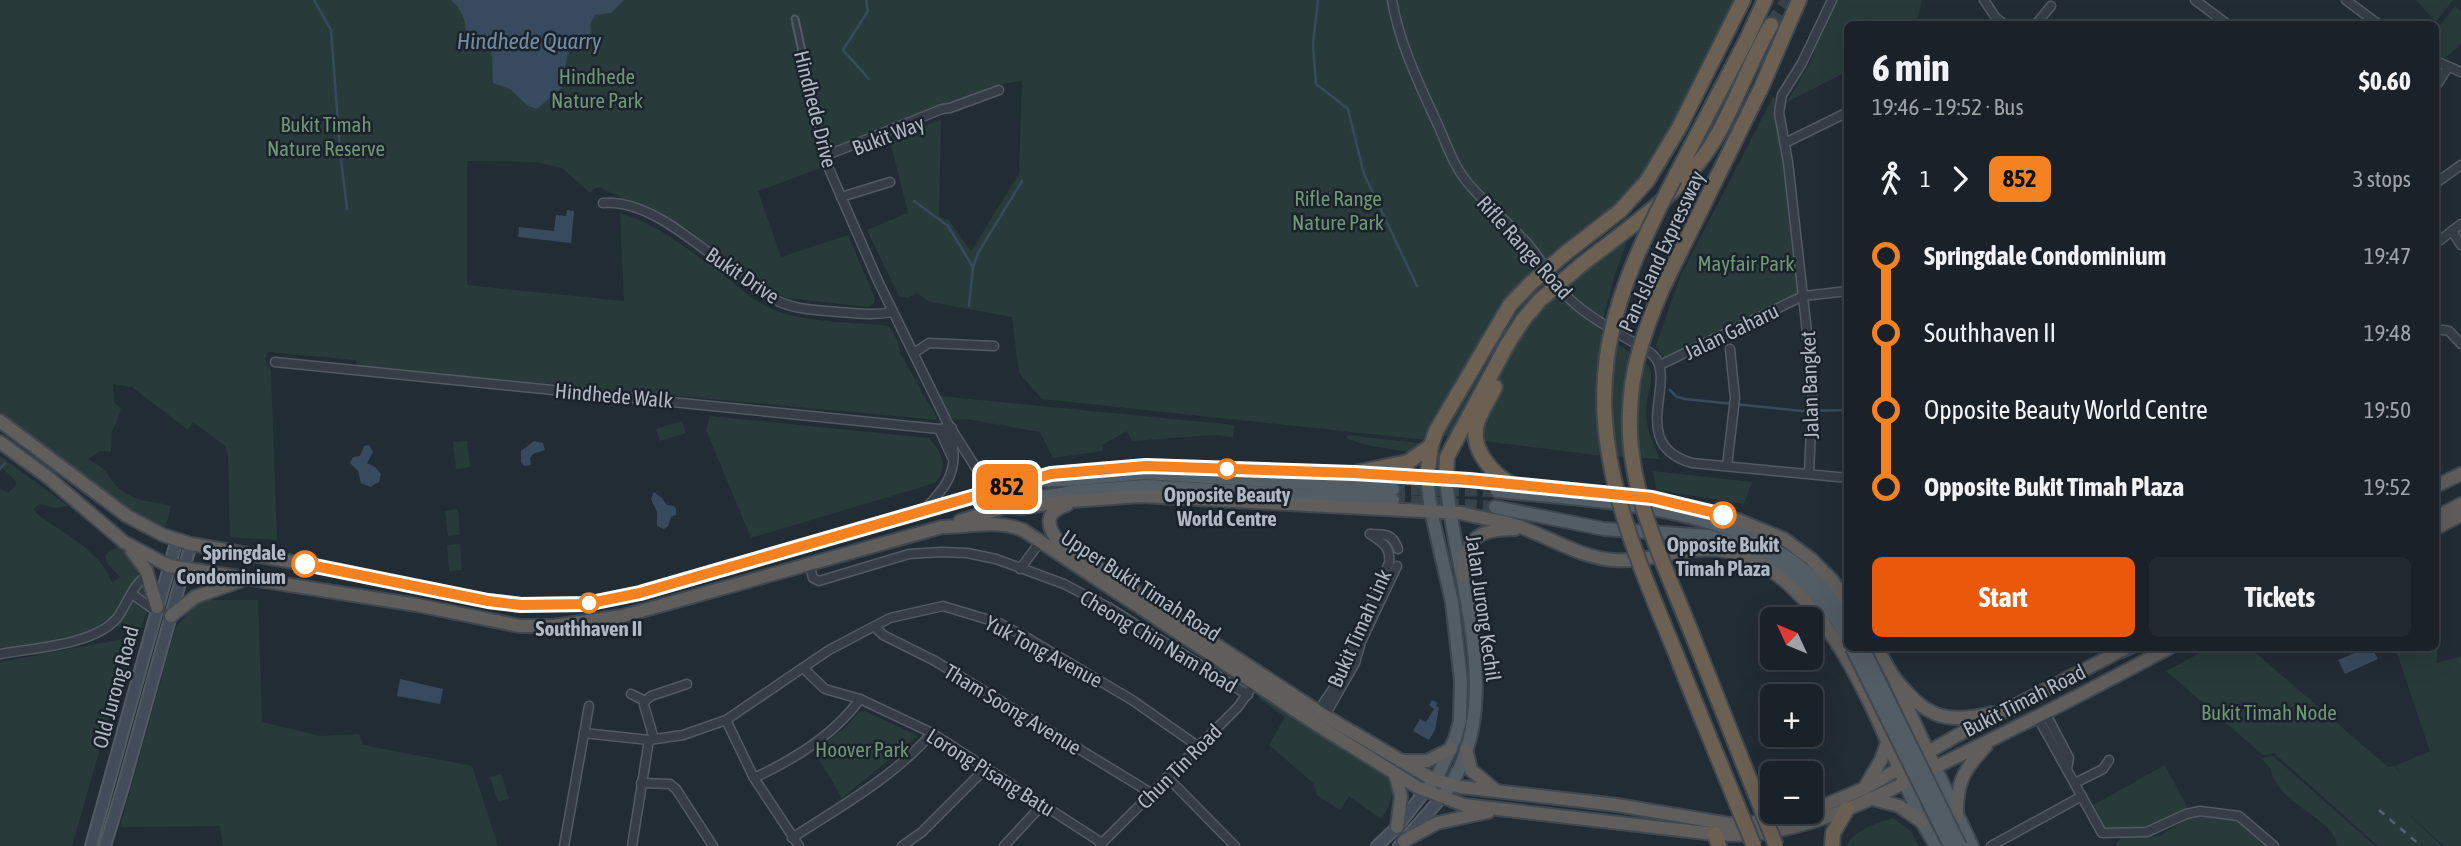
<!DOCTYPE html>
<meta charset="utf-8">
<style>
:root{--surface:#1a2128;--page:#232930;--text:#f1f3f6;--muted:#9fa3a8;--line:#383e45;--accent:#ea580c}
body{margin:0;font-family:"Asap Condensed",sans-serif;background:var(--page);color:var(--text);height:100vh;display:flex;flex-direction:column;font-size:26px;white-space:nowrap}
*{box-sizing:border-box;margin:0}
p{font-size:23px;color:var(--muted)}
.icon{flex:none;width:38px;height:38px;fill:none;stroke:currentColor;stroke-width:2;stroke-linecap:round;stroke-linejoin:round}
.map{position:relative;flex:1;overflow:hidden}
.details{position:absolute;left:1844px;top:21px;width:595px;height:630px;display:flex;flex-direction:column;background:var(--surface);border-radius:10px;box-shadow:0 7px 28px #0002,0 0 0 2px var(--line)}
.details>*{flex:none}
.badge{padding:0 14px;border-radius:10px;font-size:24px;line-height:46px}
.needle{width:46px;rotate:314deg}
.tools{position:absolute;left:1760px;top:607px;display:grid;gap:14px}
.tools a{display:grid;place-items:center;width:63px;height:63px;border-radius:10px;background:var(--surface);box-shadow:0 7px 28px #0002,0 0 0 2px var(--line);font-size:35px}
.map>.badge{position:absolute;translate:-50% -50%;box-shadow:0 0 0 4px #fff}
.legs{display:flex;align-items:center;gap:10px;height:77px;padding:0 28px;font-size:23px}
.legs p{margin-inline-start:auto}
.overview{display:flex;align-items:center;justify-content:space-between;height:119px;padding:0 28px}
h1{font-size:38px;font-weight:700;line-height:52px}
.cta{display:flex;gap:14px;margin-top:auto;padding:14px 28px}
.cta a{flex:1;height:80px;border-radius:10px;background:var(--accent);color:#fff;font-size:28px;font-weight:700;line-height:80px;text-align:center}
.cta a+a{background:var(--page);color:var(--text)}
ul{padding:0 28px;list-style:none}
li{display:flex;align-items:center;gap:24px;height:77px;font-size:26px}
li i{display:grid;place-items:center;width:10px;height:100%;margin:0 9px;background:currentColor}
li i::after{content:'';width:18px;height:18px;margin:-9px;border:5px solid;border-radius:50%;background:var(--surface)}
li p{margin-inline-start:auto}
li:first-child i{background:linear-gradient(#0000 50%,currentColor 0)}
li:last-child i{background:linear-gradient(currentColor 50%,#0000 0)}
.map>svg:first-child{display:block}
.green{fill:#283b3a}
.water{fill:#384b5e}
.lines{fill:none;stroke-linecap:round;stroke-linejoin:round}
.stream{stroke:#384b5e;stroke-width:2.5}
.canal{stroke:#384b5e;stroke-width:8}
.primary-tunnel{stroke:#37414a;stroke-width:12;stroke-dasharray:12 6;stroke-linecap:butt}
.motorway-tunnel{stroke:#37414a;stroke-width:14;stroke-dasharray:14 7;stroke-linecap:butt}
.pedestrian-casing{stroke:#525b64;stroke-width:9}
.minor-casing{stroke:#525b64;stroke-width:11}
.secondary-casing{stroke:#525b64;stroke-width:14}
.primary-casing{stroke:#3e4750;stroke-width:16}
.trunk-casing{stroke:#3f4851;stroke-width:16}
.motorway-casing{stroke:#3f4851;stroke-width:18}
.pedestrian{stroke:#353e46;stroke-width:5}
.minor{stroke:#353e46;stroke-width:8}
.secondary{stroke:#434d59;stroke-width:10}
.primary{stroke:#535d66;stroke-width:12}
.trunk{stroke:#605e5c;stroke-width:12}
.motorway{stroke:#6c6053;stroke-width:14}
.rail{stroke:#59646f;stroke-width:2.5;stroke-dasharray:7 7;stroke-linecap:butt}
.primary-bridge-casing{stroke:#3e4750;stroke-width:16;stroke-linecap:butt}
.motorway-bridge-casing{stroke:#3f4851;stroke-width:18;stroke-linecap:butt}
.primary-bridge{stroke:#535d66;stroke-width:12}
.motorway-bridge{stroke:#6c6053;stroke-width:14}
.line-1-casing{stroke:#fff;stroke-width:16}
.line-1{stroke:#f58220;stroke-width:10}
.stop-1-dot{fill:#fff;stroke:#f58220;stroke-width:3.5}
.labels{text-anchor:middle;dominant-baseline:central;stroke-width:5;stroke-linejoin:round;paint-order:stroke}
.park-label{font-size:21px;fill:#709676;stroke:#1a232b}
.street-label{font-size:21px;fill:#afb8c3;stroke:#1a232b}
.stop-label{font-size:21px;font-weight:bold;fill:#afb8c3;stroke:#1a232b}
.water-label{font-size:23px;font-style:italic;fill:#728ca4;stroke:#1a232b}
</style>
<div class="map">
<svg width="2461" height="846" viewBox="0 0 2461 846">
<rect width="100%" height="100%" fill="#222c35"/>
<g class="green">
<path d="M0,0H1735C1709,54 1679,129 1642,175C1613,212 1576,239 1539,269L1556,294L1599,256L1627,242L1614,277L1600,331L1649,366C1655,380 1646,396 1646,411C1646,429 1653,443 1660,459L1595,455L1430,434L1427,440L1042,399L1019,373L1012,317L930,302L917,293L907,298L899,296L867,230L908,213L890,141L941,119L939,215L945,220L948,219L971,251L1019,174L1022,81L996,85L829,149L835,163L758,191L781,257L848,235L875,298L874,303L868,307L787,298L766,289L687,228L599,187L594,189L590,193L562,168L536,162L467,161V285L624,301L620,213C651,222 676,240 701,259L707,258L725,272V276C740,289 756,303 775,310C806,323 855,322 889,326L899,343L900,353L938,420L357,366L356,360L268,352L265,360L271,371L277,540L230,537L228,454L224,445L193,422L188,430L132,387L113,384L114,402L121,409L112,432L111,452L101,451L88,459C94,463 102,466 106,472C113,482 117,489 129,495C143,503 157,501 171,506L166,526L159,525L132,510L0,413Z"/>
<path d="M1832,0H1922L1916,24H1848V71L1787,102L1811,61Z"/>
<path d="M2416,0H2453L2436,22Z"/>
<path d="M2455,6L2461,11V44L2443,60L2436,56V30Z"/>
<path d="M1773,97L1777,99L1775,112L1785,139L1799,296L1666,361L1656,345L1681,275Z"/>
<path d="M939,396L1234,425L1233,437L1214,435L1132,441L1127,431L1102,445V451L1053,458L1040,432L967,419L954,420L948,415Z"/>
<path d="M710,416L929,438C942,452 949,467 935,483L751,538L706,430Z"/>
<path d="M682,421L686,433L660,441L656,429Z"/>
<path d="M1347,435L1419,443L1410,453C1388,447 1368,448 1347,438Z"/>
<path d="M467,441L470,467L456,469L453,442Z"/>
<path d="M0,456L68,506L56,508L39,504L34,509L38,515C62,532 103,553 112,583L120,577L107,563L105,556L110,550L119,547C131,557 136,563 139,577L146,575L150,605L138,635L105,621L90,633L0,650V489L8,493L16,485L15,480L0,466Z"/>
<path d="M1653,471L1752,482L1744,504L1656,490Z"/>
<path d="M458,509L460,535L448,536L445,511Z"/>
<path d="M460,544L462,570L449,571L447,545Z"/>
<path d="M198,600H258L262,722L320,736L359,734L363,745L472,766L498,846H223L220,826L120,827L175,629Z"/>
<path d="M2438,601L2437,663L2461,656V846H2444L2402,808L2442,846H2378L2274,753L2263,755L2166,671L2209,648H2250L2388,767L2394,766L2404,777L2395,766L2430,751L2395,648H2436V602Z"/>
<path d="M123,639L129,648L72,846H0V662Z"/>
<path d="M1261,694L1272,695L1392,781C1393,797 1390,806 1381,819L1349,796L1340,810L1317,795L1313,783L1269,745L1285,717L1258,698Z"/>
<path d="M865,711L918,736L842,798L814,751L846,727L859,712Z"/>
<path d="M2273,756L2375,846H2338C2336,841 2334,835 2331,831C2315,813 2273,795 2271,769L2261,758Z"/>
<path d="M2165,765L2188,809L2146,829L2106,830L2093,805Z"/>
<path d="M501,774L509,799L498,802L490,777Z"/>
<path d="M2194,814L2236,818L2270,846H2117L2116,843L2123,836H2160Z"/>
<path d="M1894,818L1911,831L1919,846H1846C1855,830 1877,822 1894,818Z"/>
</g>
<g class="water">
<path d="M451,0H624L611,13L595,15L590,25L591,33L584,39L575,40L568,52L561,88L537,109L527,105L510,89L493,83L492,55L486,43L475,44L466,39C467,23 463,10 451,0Z"/>
<path d="M567,210L574,211L571,243L518,237L519,227L554,231L556,215L566,216Z"/>
<path d="M534,441L543,443L545,450L533,454L530,458L531,465L524,466L521,462V451Z"/>
<path d="M369,445L373,452L367,463L375,467L381,474L379,482L370,487L361,483L358,471L350,463L353,457L360,456L364,446Z"/>
<path d="M654,492L662,498L667,505L674,506L676,509V515L671,517L668,526L664,529L657,526V512L651,499Z"/>
<path d="M2367,648H2372L2378,659L2345,674L2338,660Z"/>
<path d="M400,679L443,689L440,704L397,696Z"/>
<path d="M1432,700L1438,703L1436,706L1439,708L1435,730L1429,740L1413,731L1420,719L1426,722L1434,709L1429,705Z"/>
</g>
<g class="lines">
<g class="stream">
<path d="M314,0L331,30L340,151L347,209"/>
<path d="M866,0L868,11L843,50L869,79"/>
<path d="M1318,0L1313,44L1316,84L1348,109L1364,174L1417,286"/>
<path d="M914,201L948,226L973,267"/>
<path d="M969,306L973,267L978,253L1022,181"/>
<path d="M1670,390L1677,397L1685,399L1802,411L1848,410"/>
<path d="M0,469L5,463"/>
</g>
<path class="canal" d="M2123,655L2138,648"/>
<g class="primary-tunnel">
<path d="M1393,489L1497,491"/>
<path d="M1393,500L1495,507"/>
</g>
<path class="motorway-tunnel" d="M1771,25L1788,0"/>
<g class="pedestrian-casing">
<path id="pedestrian" d="M795,19L820,135"/>
</g>
<g class="minor-casing">
<g id="minor">
<path d="M1392,0C1399,43 1420,86 1438,125C1446,143 1452,162 1464,178C1482,202 1506,220 1527,243C1542,260 1556,287 1573,302C1588,316 1608,327 1626,338C1634,343 1645,348 1653,355C1679,380 1626,444 1692,463L1848,478"/>
<path d="M1984,0L1996,18L2004,24"/>
<path d="M2195,0L2227,24"/>
<path d="M2346,0L2378,24"/>
<path d="M2036,24L2051,6"/>
<path d="M2436,61L2461,72"/>
<path d="M2436,86L2448,67"/>
<path d="M820,135L826,162L878,281L947,422L976,468L991,481L1004,486"/>
<path d="M1785,143L1848,112"/>
<path d="M825,156L942,109L950,108L999,90"/>
<path d="M2436,183L2461,165"/>
<path d="M841,197L890,182"/>
<path d="M603,203C663,198 728,278 780,302C798,310 819,310 838,312C857,313 874,316 892,312"/>
<path d="M2452,231L2461,245"/>
<path d="M2439,241L2461,224"/>
<path d="M2436,329L2449,331L2461,344"/>
<path d="M914,353L929,343L994,346"/>
<path d="M275,362L939,429L952,428"/>
<path d="M1660,365L1803,296L1848,291"/>
<path d="M939,429L952,457"/>
<path d="M1727,466L1735,398L1730,349"/>
<path d="M1809,473L1813,386L1788,162L1779,113L1782,95L1802,63L1832,0"/>
<path d="M924,510C942,491 957,476 953,447C952,440 949,433 947,426"/>
<path d="M1370,534C1386,534 1393,534 1398,549"/>
<path d="M809,564L813,578L819,581L909,554L941,552L967,553L996,559L1064,584L1108,607L1248,695"/>
<path d="M1020,569L1040,542"/>
<path d="M132,594L156,611"/>
<path d="M875,627L883,635L935,661L1151,793"/>
<path d="M0,654C33,648 95,645 117,618C127,605 133,583 148,575"/>
<path d="M803,668L825,689L860,699L932,733L1102,843"/>
<path d="M631,694L645,701"/>
<path d="M645,701L651,696L687,684"/>
<path d="M645,701L644,705L654,739"/>
<path d="M2045,712L2069,758L2067,769"/>
<path d="M1316,714L1339,680L1389,563C1391,547 1383,543 1370,534"/>
<path d="M2037,716L2102,833L2147,832L2186,814L2200,811L2239,816L2274,846"/>
<path d="M1324,717L1355,663L1361,642L1397,566"/>
<path d="M726,720L754,778L799,846"/>
<path d="M584,733L649,740L683,735L726,720L829,650L890,618L943,606L999,623L1024,636L1132,700L1199,747"/>
<path d="M1167,777L1235,846"/>
<path d="M754,778C793,760 835,734 860,699"/>
<path d="M641,783L670,784L676,789L713,846"/>
<path d="M2075,783L2103,769L2109,760"/>
<path d="M792,838C840,807 895,776 932,733"/>
<path d="M1100,845L1238,707L1255,683"/>
<path d="M564,846L589,706"/>
<path d="M632,846L649,740"/>
<path d="M902,846L922,832L986,768"/>
<path d="M1004,846L1042,805"/>
<path d="M1991,846L2082,796"/>
</g>
</g>
<g class="secondary-casing">
<g id="secondary">
<path d="M91,846L177,539"/>
<path d="M105,846L123,787L191,544"/>
<path d="M1377,846L1397,827L1426,790"/>
<path d="M1399,846L1442,797"/>
</g>
</g>
<g class="primary-casing">
<g id="primary">
<path d="M1427,478L1431,511L1452,602L1461,681L1460,721L1455,739L1439,773L1429,787"/>
<path d="M1037,480H1068L1145,473L1393,489"/>
<path d="M1497,491C1612,503 1783,506 1848,621"/>
<path d="M1005,507L1023,500L1080,491L1146,486L1393,500"/>
<path d="M1495,507L1604,529L1709,536L1752,548L1792,572L1817,596L1837,621L1848,640"/>
<path d="M1935,767L1972,846"/>
<path d="M1905,783L1922,822L1936,846"/>
<path d="M1446,792C1509,702 1454,577 1446,479"/>
</g>
</g>
<g class="trunk-casing">
<g id="trunk">
<path d="M0,421L127,516L163,535L191,544L322,567L488,601L521,605L586,604L640,593L1051,474L1146,466L1469,480L1652,498L1738,520L1784,539L1811,559L1832,580L1848,602"/>
<path d="M0,442L49,478L124,542L169,566L417,605L520,626H553L623,616L942,527C971,527 994,519 1023,530L1319,726L1417,787L1464,805L1715,834C1804,841 1882,793 1960,755C2030,721 2100,685 2169,648"/>
<path d="M2436,486L2461,474"/>
<path d="M1067,505C1044,512 1046,526 1059,542L1325,716L1434,780L1461,787L1617,805L1729,824L1775,821L1809,812"/>
<path d="M2436,517L2461,504"/>
<path d="M960,521L1005,507L1021,508L1058,502L1140,496L1461,513C1480,518 1499,520 1518,526C1549,537 1581,558 1614,560C1651,563 1688,544 1725,551C1818,568 1872,705 1905,783"/>
<path d="M2436,528L2461,515"/>
<path d="M132,551L146,570L157,607"/>
<path d="M1463,576C1465,538 1478,529 1515,529"/>
<path d="M171,616L195,597L240,581"/>
<path d="M1877,648L1893,676L1932,761"/>
<path d="M1893,676C1924,714 1941,726 1992,713"/>
<path d="M1466,749L1471,770L1494,789"/>
<path d="M1401,761H1427L1451,749"/>
<path d="M1395,774L1401,796L1397,827"/>
<path d="M1865,787L1881,760L1887,743"/>
<path d="M1873,799L1899,806L1922,822"/>
<path d="M1811,811L1865,788L1958,735L2126,648"/>
<path d="M1957,817C1956,784 1963,770 1986,746"/>
<path d="M1404,841L1437,823L1488,812"/>
</g>
</g>
<g class="motorway-casing">
<g id="motorway">
<path d="M1674,179L1745,43L1765,0"/>
<path d="M1567,252L1620,211L1647,181L1680,126L1743,0"/>
<path d="M1581,265C1631,226 1688,189 1719,132C1738,97 1751,60 1771,25"/>
<path d="M1662,289L1761,88L1799,0"/>
<path d="M1495,387C1489,400 1478,414 1476,428C1472,451 1493,474 1511,484"/>
<path d="M1354,473L1408,462L1431,446"/>
<path d="M1427,478L1431,446L1436,431L1510,305L1530,284"/>
<path d="M1446,479L1447,457L1507,345L1523,320L1540,300"/>
<path d="M1715,834L1719,846"/>
<path d="M1832,846L1833,833L1847,809"/>
</g>
</g>
<use href="#pedestrian" class="pedestrian"/>
<use href="#minor" class="minor"/>
<use href="#secondary" class="secondary"/>
<use href="#primary" class="primary"/>
<use href="#trunk" class="trunk"/>
<use href="#motorway" class="motorway"/>
<path class="rail" d="M2379,810L2421,846"/>
<g class="primary-bridge-casing">
<g id="primary-bridge">
<path d="M1852,648L1950,846"/>
<path d="M1863,648L1960,846"/>
</g>
</g>
<g class="motorway-bridge-casing">
<g id="motorway-bridge">
<path d="M1674,179C1645,235 1616,293 1607,357C1592,460 1638,561 1676,654C1701,718 1728,782 1754,846"/>
<path d="M1530,284L1567,252"/>
<path d="M1662,289C1645,329 1631,368 1630,411C1626,490 1664,563 1692,634C1720,705 1748,775 1776,846"/>
<path d="M1540,300L1581,265"/>
</g>
</g>
<use href="#primary-bridge" class="primary-bridge"/>
<use href="#motorway-bridge" class="motorway-bridge"/>
</g>
<g class="lines">
<g class="line-1-casing">
<path id="line-1" d="M305,564L488,601L521,605L586,604L640,593L1051,474L1146,466L1354,473L1469,480L1652,498L1723,515"/>
</g>
<use href="#line-1" class="line-1"/>
</g>
<g class="stop-1-dot">
<circle cx="1227" cy="469" r="9"/>
<circle cx="1723" cy="515" r="12"/>
<circle cx="305" cy="564" r="12"/>
<circle cx="589" cy="603" r="9"/>
</g>
<g class="labels">
<g class="park-label">
<text x="597" y="76">Hindhede<tspan x="597" dy="24">Nature Park</tspan></text>
<text x="326" y="124">Bukit Timah<tspan x="326" dy="24">Nature Reserve</tspan></text>
<text x="1338" y="198">Rifle Range<tspan x="1338" dy="24">Nature Park</tspan></text>
<text x="1746" y="263">Mayfair Park</text>
<text x="2269" y="712">Bukit Timah Node</text>
<text x="862" y="749">Hoover Park</text>
</g>
<g class="street-label">
<text transform="translate(816 109) rotate(76)">Hindhede Drive</text>
<text transform="translate(888 135) rotate(-21)">Bukit Way</text>
<text transform="translate(1525 247) rotate(48)">Rifle Range Road</text>
<text transform="translate(1661 251) rotate(-65)">Pan-Island Expressway</text>
<text transform="translate(743 275) rotate(34)">Bukit Drive</text>
<text transform="translate(1731 331) rotate(-26)">Jalan Gaharu</text>
<text transform="translate(1809 385) rotate(-92)">Jalan Bangket</text>
<text transform="translate(614 395) rotate(5)">Hindhede Walk</text>
<text transform="translate(1141 585) rotate(33)">Upper Bukit Timah Road</text>
<text transform="translate(1484 608) rotate(82)">Jalan Jurong Kechil</text>
<text transform="translate(1359 628) rotate(-66)">Bukit Timah Link</text>
<text transform="translate(1159 641) rotate(31)">Cheong Chin Nam Road</text>
<text transform="translate(1044 651) rotate(28)">Yuk Tong Avenue</text>
<text transform="translate(115 687) rotate(-75)">Old Jurong Road</text>
<text transform="translate(2024 700) rotate(-27)">Bukit Timah Road</text>
<text transform="translate(1013 709) rotate(31)">Tham Soong Avenue</text>
<text transform="translate(1179 766) rotate(-45)">Chun Tin Road</text>
<text transform="translate(991 772) rotate(32)">Lorong Pisang Batu</text>
</g>
<g class="stop-label">
<text x="1227" y="494">Opposite Beauty<tspan x="1227" dy="24">World Centre</tspan></text>
<text x="1723" y="544">Opposite Bukit<tspan x="1723" dy="24">Timah Plaza</tspan></text>
<text x="286" y="552" text-anchor="end">Springdale<tspan x="286" dy="24">Condominium</tspan></text>
<text x="589" y="628">Southhaven II</text>
</g>
<g class="water-label">
<text x="529" y="41">Hindhede Quarry</text>
</g>
</g>
</svg>
<div class="tools">
<a><svg class="needle" viewBox="-14 -14 28 28"><path d="M0-13l5 13h-10z" fill="#e53935"/><path d="M0 13l5-13h-10z" fill="#9fa3a8"/></svg></a>
<a>+</a>
<a>−</a>
</div>
<b class="badge" style="left:1007px;top:487px;background:#f58220;color:#111">852</b>
<section class="details">
<div class="overview"><div><h1>6 min</h1><p>19:46 – 19:52 · Bus</p></div><b>$0.60</b></div>
<div class="legs"><svg class="icon" aria-label="walk" viewBox="0 0 24 24"><circle cx="13" cy="4" r="2"/><path d="M13 8l-2 6 4 7M11 14l-3 7M7 12l3-4h3l4 4"/></svg>1<svg class="icon" aria-label="forward" viewBox="0 0 24 24"><path d="M9 5l7 7-7 7"/></svg><b class="badge" style="background:#f58220;color:#111">852</b><p>3 stops</p></div>
<ul>
<li><i style="color:#f58220"></i><b>Springdale Condominium</b><p>19:47</p></li>
<li><i style="color:#f58220"></i><span>Southhaven II</span><p>19:48</p></li>
<li><i style="color:#f58220"></i><span>Opposite Beauty World Centre</span><p>19:50</p></li>
<li><i style="color:#f58220"></i><b>Opposite Bukit Timah Plaza</b><p>19:52</p></li>
</ul>
<div class="cta"><a>Start</a><a>Tickets</a></div>
</section>
</div>
